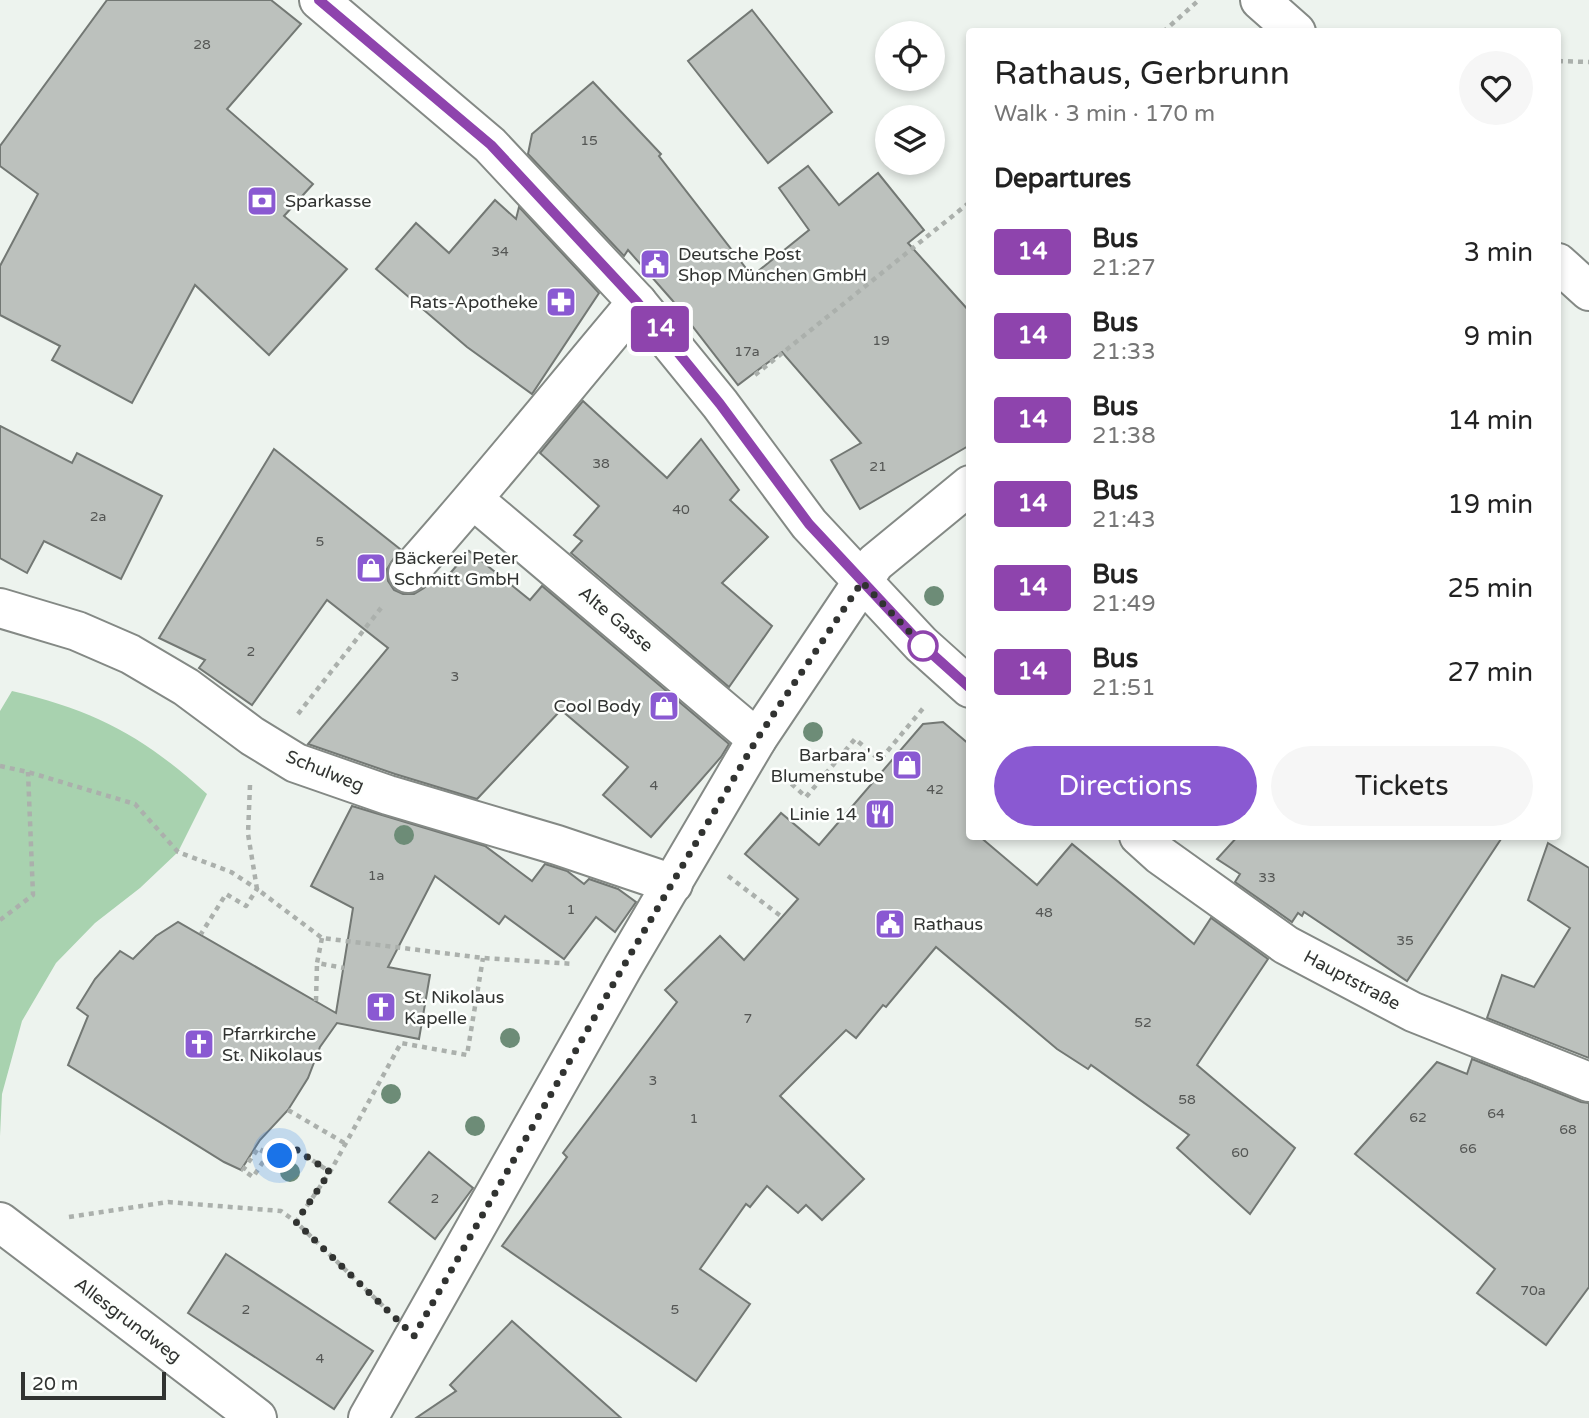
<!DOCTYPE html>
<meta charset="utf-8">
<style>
:root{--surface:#fff;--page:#f6f6f6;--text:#222;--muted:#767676;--accent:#8a59d2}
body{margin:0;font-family:"Varela Round",sans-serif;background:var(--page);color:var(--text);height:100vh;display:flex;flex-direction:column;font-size:26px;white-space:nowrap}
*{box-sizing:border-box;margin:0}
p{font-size:23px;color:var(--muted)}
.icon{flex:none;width:38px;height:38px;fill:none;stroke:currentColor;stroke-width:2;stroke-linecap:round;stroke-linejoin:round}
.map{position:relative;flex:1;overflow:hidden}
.drawer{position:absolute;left:966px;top:28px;width:595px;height:812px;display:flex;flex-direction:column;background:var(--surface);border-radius:7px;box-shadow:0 4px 10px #0003}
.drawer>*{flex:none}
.badge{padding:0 14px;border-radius:5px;font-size:24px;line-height:46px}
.controls{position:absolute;left:875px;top:21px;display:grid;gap:14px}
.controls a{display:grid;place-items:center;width:70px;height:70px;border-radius:50%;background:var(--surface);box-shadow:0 4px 10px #0003;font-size:35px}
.scale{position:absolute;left:21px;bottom:18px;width:145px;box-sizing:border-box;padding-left:7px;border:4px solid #313331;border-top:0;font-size:19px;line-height:24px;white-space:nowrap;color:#313331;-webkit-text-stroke:5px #fdfffd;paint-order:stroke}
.you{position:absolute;width:35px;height:35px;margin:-18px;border:5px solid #fff;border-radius:50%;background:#1a73e8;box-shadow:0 0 0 10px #1a73e833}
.map>.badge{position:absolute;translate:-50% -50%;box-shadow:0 0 0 4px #fff}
h2{padding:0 28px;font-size:26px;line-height:63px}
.round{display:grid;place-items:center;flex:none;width:74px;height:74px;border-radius:37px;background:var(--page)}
.headline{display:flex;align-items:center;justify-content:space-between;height:119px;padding:0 28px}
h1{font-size:33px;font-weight:600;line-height:52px}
.primary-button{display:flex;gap:14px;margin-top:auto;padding:14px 28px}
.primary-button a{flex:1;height:80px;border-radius:42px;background:var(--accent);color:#fff;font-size:28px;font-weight:600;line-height:80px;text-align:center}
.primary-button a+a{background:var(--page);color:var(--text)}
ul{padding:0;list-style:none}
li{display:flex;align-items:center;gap:21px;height:84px;padding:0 28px}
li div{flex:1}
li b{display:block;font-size:26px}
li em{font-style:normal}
li .badge{min-width:77px;font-weight:700;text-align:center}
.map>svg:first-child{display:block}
.green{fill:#a8d2af}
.building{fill:#bcc1bd;stroke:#737874;stroke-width:2}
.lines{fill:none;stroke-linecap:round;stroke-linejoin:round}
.minor-casing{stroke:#848985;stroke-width:42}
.path{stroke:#abb0ac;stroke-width:4.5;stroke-dasharray:5 5;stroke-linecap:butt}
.minor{stroke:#fff;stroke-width:38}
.tree{fill:#6d8c77}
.line-casing{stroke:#fff;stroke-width:16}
.line{stroke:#8e44ad;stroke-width:10}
.walk{stroke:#313331;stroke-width:7;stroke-dasharray:0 12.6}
.stop-dot{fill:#fff;stroke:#8e44ad;stroke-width:3.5}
.labels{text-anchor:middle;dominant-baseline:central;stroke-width:5;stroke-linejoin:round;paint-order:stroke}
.number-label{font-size:14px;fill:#545654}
.poi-label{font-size:18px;fill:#313331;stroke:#fdfffd;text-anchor:start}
.street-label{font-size:18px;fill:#313331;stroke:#fdfffd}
</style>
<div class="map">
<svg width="1589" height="1418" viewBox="0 0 1589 1418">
<rect width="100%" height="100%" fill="#edf3ee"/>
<path class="green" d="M12,691C96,711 143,736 207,794L178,852L140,888L95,923L56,963L22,1021L2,1094L0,1136V711Z"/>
<g class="building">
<path d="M107,0H271L301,24L227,109L313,184L284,216L347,269L269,355L195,285L132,403L52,360L60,346L0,315V266L38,194L0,166V146Z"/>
<path d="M752,10L832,112L768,163L688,61Z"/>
<path d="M593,82L661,154L659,156L752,276L809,230L779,188L808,166L839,205L878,173L924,230L908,243L970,312V445L860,509L831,460L861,443L782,352L738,385L672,300L628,250L624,256L528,154L532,134Z"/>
<path d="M495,200L516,219L519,207L599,293L532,394L467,347L376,269L416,223L449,253Z"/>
<path d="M583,401L667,478L701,439L739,490L730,500L768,537L722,583L772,626L729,687L571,553L582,541L574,535L599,506L540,453Z"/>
<path d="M0,426L72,463L77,453L162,496L121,579L44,541L27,573L0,558Z"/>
<path d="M274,449L400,549L387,569L388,581L394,590L403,594H414L424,588L434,576L442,583L469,551L530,600L542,586L729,744L721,757L651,837L603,795L628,767L561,710L477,799L395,774L308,744L388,648L327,600L252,705L199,668L205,660L159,638Z"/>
<path d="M943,722L970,745V836H979L1037,885L1072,844L1194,944L1211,918L1268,959L1197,1065L1295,1148L1250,1214L1177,1148L1189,1135L1091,1065L1088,1069L1057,1049L936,947L886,1007L883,1005L856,1038L846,1030L780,1096L864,1179L822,1220L806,1205L798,1213L767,1186L750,1207L746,1204L700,1269L750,1304L696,1381L502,1246L567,1157L563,1153L677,1002L665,990L720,936L744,960L798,899L745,854L781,813L819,845L923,724Z"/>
<path d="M352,806L485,846L532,881L545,864L567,871L584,884L589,879L618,889L636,902L615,932L596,917L564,959L505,916L499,924L435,876L388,967L430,975L419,1039L337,1023L320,1047L308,1078L288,1110L260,1140L241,1170L224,1162L68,1065L88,1016L77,1008L95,979L120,951L133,959L156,936L178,922L336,1013L353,908L311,886Z"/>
<path d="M1238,836H1503L1407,981L1304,912L1302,916L1298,913L1292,922L1235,882L1240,874L1217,859Z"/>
<path d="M1548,843L1589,868V1058L1487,1018L1502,975L1534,987L1570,928L1528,900Z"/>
<path d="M1472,1059L1581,1102L1589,1103V1287L1546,1345L1477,1293L1495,1269L1355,1154L1437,1062L1467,1074Z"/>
<path d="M429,1152L473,1188L435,1239L389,1202Z"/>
<path d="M226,1254L373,1351L334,1409L188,1313Z"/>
<path d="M512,1321L621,1418H416L456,1391L450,1385Z"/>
</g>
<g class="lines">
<g class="minor-casing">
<g id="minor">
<path d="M319,0L490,145L637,302L720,404L809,524L921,644L970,688"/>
<path d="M1260,0L1296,32"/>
<path d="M1558,263L1589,291"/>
<path d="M474,500L757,739"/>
<path d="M408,573C487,485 561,392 637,302"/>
<path d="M0,608L77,631L130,654L186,687L252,736L296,763L388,795L557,845L673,884"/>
<path d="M1139,836L1160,855L1286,945L1413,1012L1589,1082"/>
<path d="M0,1222L257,1418"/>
<path d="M368,1418L623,967L757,739L875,563L970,485"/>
</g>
</g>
<g class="path">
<path d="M1163,32L1199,0"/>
<path d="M1558,61L1589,62"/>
<path d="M755,375L970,202"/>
<path d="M298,714L381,608"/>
<path d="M0,766L28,772L135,804L178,852L231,872L257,889L246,906L226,894L201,934"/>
<path d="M784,777L806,797L855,739L880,760L925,706"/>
<path d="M250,785L248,834L257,889L322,938L483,958L574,964"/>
<path d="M728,876L782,917"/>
<path d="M0,920L33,895L28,772"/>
<path d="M322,938L317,963L344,968"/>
<path d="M316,1001L317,963"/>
<path d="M288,1110L346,1144"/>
<path d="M257,1150L243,1170L253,1177L271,1150"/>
<path d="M261,1153L265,1146L280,1156L288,1144L330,1172"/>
<path d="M69,1217L168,1202L281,1211L296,1222"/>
<path d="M383,1306L296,1222L330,1172L401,1043L467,1055L483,958"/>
</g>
<use href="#minor" class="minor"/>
</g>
<g class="tree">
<circle cx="934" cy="596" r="10"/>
<circle cx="813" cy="732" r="10"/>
<circle cx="404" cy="835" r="10"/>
<circle cx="510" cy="1038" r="10"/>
<circle cx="391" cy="1094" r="10"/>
<circle cx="475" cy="1126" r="10"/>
<circle cx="290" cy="1172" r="10"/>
</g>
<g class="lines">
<g class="line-casing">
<path id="line" d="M319,0L491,145L637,302L720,404L809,524L921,644L970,688"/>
</g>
<use href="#line" class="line"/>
<path class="walk" d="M280,1156L288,1144L330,1172L296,1222L414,1336L623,967L757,739L862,582L923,646"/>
</g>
<defs>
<g id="bank-square" transform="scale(1.575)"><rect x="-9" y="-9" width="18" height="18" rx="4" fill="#8a59d2" stroke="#fdfffd"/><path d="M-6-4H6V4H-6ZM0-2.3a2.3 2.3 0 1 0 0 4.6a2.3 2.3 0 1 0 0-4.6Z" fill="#fff"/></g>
<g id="civic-square" transform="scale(1.575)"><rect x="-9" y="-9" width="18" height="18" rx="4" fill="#8a59d2" stroke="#fdfffd"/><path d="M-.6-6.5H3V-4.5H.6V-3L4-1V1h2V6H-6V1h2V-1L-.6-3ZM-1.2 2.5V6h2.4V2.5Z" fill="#fff"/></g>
<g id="pharmacy-square" transform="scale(1.575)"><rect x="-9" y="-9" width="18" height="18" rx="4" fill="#8a59d2" stroke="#fdfffd"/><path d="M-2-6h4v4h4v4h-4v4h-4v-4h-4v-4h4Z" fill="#fff"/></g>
<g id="shop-square" transform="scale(1.575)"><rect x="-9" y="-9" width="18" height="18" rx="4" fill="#8a59d2" stroke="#fdfffd"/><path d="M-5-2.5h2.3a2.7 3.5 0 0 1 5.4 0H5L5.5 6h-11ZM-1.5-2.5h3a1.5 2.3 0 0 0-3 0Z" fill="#fff"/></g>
<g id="restaurant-square" transform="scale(1.575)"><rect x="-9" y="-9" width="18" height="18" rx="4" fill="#8a59d2" stroke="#fdfffd"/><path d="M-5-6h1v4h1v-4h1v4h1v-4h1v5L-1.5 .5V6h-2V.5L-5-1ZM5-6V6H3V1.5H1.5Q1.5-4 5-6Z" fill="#fff"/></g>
<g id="church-square" transform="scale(1.575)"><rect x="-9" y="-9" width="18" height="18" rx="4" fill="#8a59d2" stroke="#fdfffd"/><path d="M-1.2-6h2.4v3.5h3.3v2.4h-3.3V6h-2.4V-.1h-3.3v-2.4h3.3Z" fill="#fff"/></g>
</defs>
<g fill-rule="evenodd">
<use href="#bank-square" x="262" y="201"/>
<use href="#civic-square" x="655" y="264"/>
<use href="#pharmacy-square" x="561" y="302"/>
<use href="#shop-square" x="371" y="568"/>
<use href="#shop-square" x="664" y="706"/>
<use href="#shop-square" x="907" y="765"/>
<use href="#restaurant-square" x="880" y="814"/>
<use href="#civic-square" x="890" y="924"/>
<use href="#church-square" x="381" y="1007"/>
<use href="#church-square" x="199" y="1044"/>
</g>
<circle class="stop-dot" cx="923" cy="646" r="14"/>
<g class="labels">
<g class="number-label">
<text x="202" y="44">28</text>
<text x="589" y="140">15</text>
<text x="500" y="251">34</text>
<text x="881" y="340">19</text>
<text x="747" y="351">17a</text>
<text x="601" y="463">38</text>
<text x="878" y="466">21</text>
<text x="681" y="509">40</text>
<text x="98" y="516">2a</text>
<text x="320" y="541">5</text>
<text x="251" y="651">2</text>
<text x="455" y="676">3</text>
<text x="654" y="785">4</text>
<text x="935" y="789">42</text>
<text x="376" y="875">1a</text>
<text x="1267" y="877">33</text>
<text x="571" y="909">1</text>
<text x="1044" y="912">48</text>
<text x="1405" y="940">35</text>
<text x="748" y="1018">7</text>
<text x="1143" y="1022">52</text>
<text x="653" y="1080">3</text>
<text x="1187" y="1099">58</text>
<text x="1496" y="1113">64</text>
<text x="1418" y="1117">62</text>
<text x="694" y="1118">1</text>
<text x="1568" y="1129">68</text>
<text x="1468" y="1148">66</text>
<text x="1240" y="1152">60</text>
<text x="435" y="1198">2</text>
<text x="1533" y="1290">70a</text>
<text x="246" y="1309">2</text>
<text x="675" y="1309">5</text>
<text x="320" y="1358">4</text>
</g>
<g class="poi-label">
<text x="285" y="201">Sparkasse</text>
<text x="678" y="254">Deutsche Post<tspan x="678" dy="21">Shop München GmbH</tspan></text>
<text x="538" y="302" text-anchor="end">Rats-Apotheke</text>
<text x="394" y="558">Bäckerei Peter<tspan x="394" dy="21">Schmitt GmbH</tspan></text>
<text x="641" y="706" text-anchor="end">Cool Body</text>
<text x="884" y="755" text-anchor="end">Barbara' s<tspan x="884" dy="21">Blumenstube</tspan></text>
<text x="857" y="814" text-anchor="end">Linie 14</text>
<text x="913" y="924">Rathaus</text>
<text x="404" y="997">St. Nikolaus<tspan x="404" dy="21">Kapelle</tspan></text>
<text x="222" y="1034">Pfarrkirche<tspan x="222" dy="21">St. Nikolaus</tspan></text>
</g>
<g class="street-label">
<text transform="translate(616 619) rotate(40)">Alte Gasse</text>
<text transform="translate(325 771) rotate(22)">Schulweg</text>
<text transform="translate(1352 980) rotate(28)">Hauptstraße</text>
<text transform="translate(128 1320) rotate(37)">Allesgrundweg</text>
</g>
</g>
</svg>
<div class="controls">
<a><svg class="icon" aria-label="locate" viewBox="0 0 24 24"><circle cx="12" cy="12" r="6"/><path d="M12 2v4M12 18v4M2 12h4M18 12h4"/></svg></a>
<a><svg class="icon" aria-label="layers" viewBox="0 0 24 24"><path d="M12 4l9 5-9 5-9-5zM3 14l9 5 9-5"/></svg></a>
</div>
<div class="scale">20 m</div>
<div class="you" style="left:280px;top:1156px"></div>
<b class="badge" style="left:660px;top:329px;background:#8e44ad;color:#fff">14</b>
<section class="drawer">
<div class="headline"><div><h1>Rathaus, Gerbrunn</h1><p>Walk · 3 min · 170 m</p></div><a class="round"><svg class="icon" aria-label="heart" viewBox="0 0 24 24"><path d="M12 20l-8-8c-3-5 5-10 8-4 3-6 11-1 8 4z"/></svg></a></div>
<h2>Departures</h2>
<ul>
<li><span class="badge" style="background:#8e44ad;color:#fff">14</span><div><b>Bus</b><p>21:27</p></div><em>3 min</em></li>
<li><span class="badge" style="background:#8e44ad;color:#fff">14</span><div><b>Bus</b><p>21:33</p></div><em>9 min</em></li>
<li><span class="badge" style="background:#8e44ad;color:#fff">14</span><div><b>Bus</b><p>21:38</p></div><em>14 min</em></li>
<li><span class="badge" style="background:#8e44ad;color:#fff">14</span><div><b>Bus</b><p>21:43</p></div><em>19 min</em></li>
<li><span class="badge" style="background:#8e44ad;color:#fff">14</span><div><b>Bus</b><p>21:49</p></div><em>25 min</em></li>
<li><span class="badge" style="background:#8e44ad;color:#fff">14</span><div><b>Bus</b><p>21:51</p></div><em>27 min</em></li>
</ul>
<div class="primary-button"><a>Directions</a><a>Tickets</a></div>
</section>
</div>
